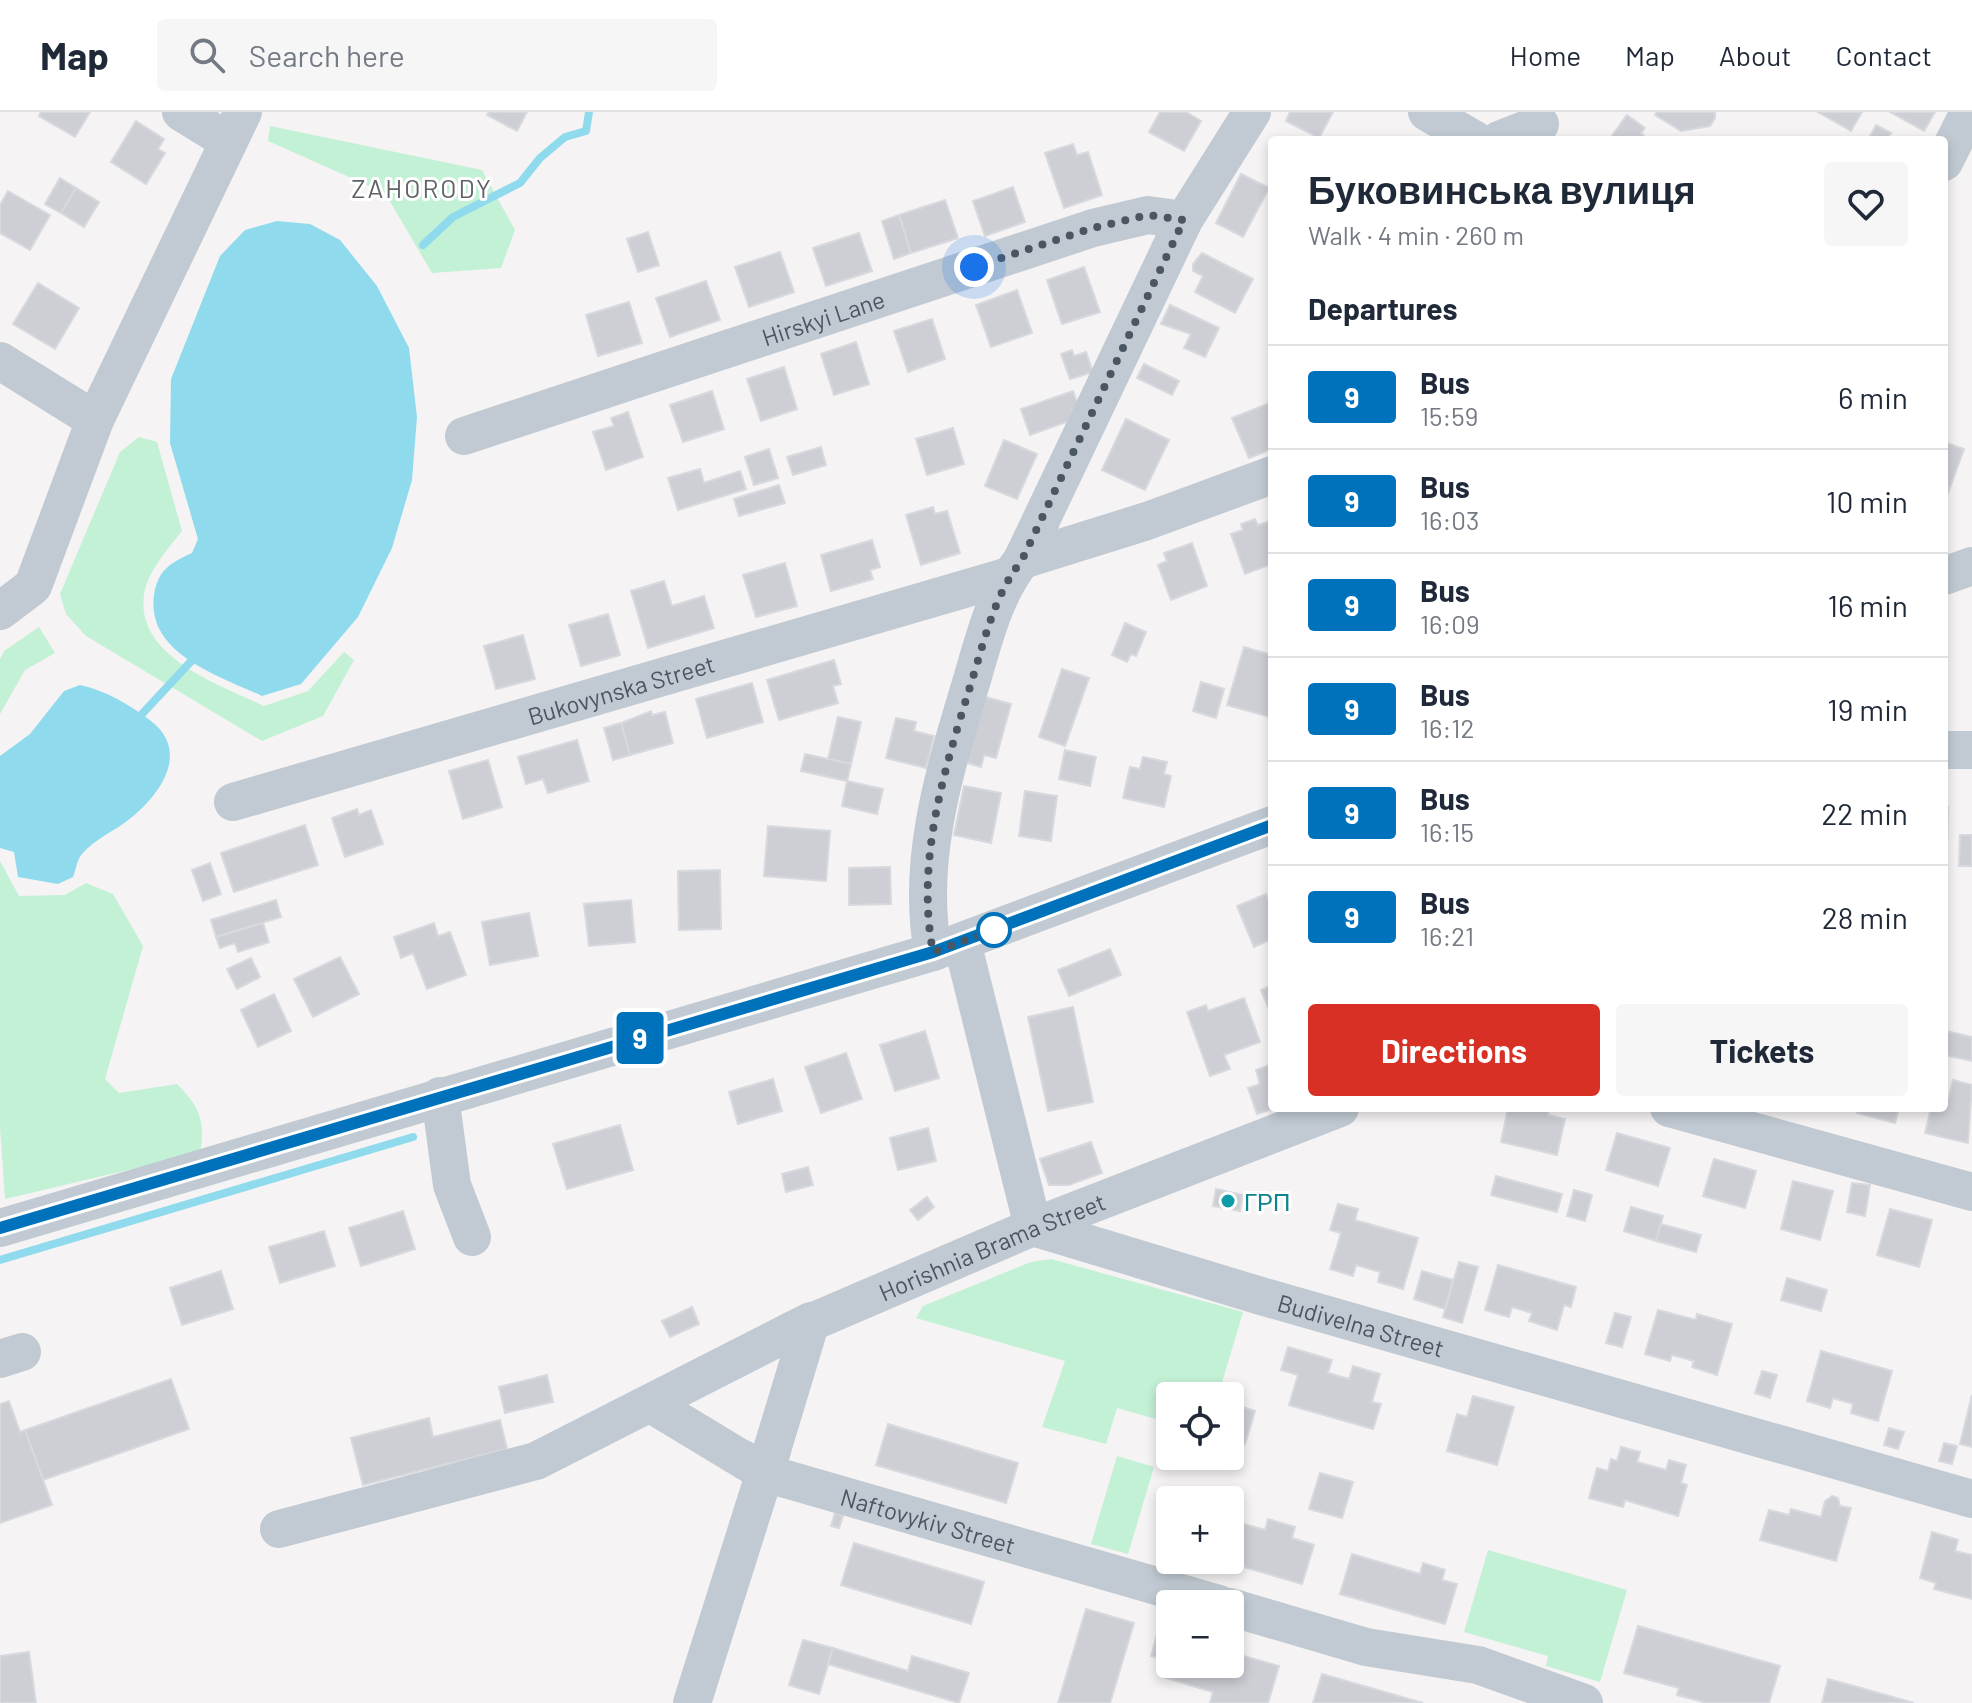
<!DOCTYPE html>
<meta charset="utf-8">
<style>
:root{--surface:#fff;--page:#f6f6f7;--text:#1f2937;--muted:#747a83;--line:#e0e1e3;--accent:#d93025}
body{margin:0;font-family:Barlow,sans-serif;background:var(--page);color:var(--text);height:100vh;display:flex;flex-direction:column;font-size:30px;white-space:nowrap}
*{box-sizing:border-box;margin:0}
p{font-size:26px;color:var(--muted)}
.icon{flex:none;width:44px;height:44px;fill:none;stroke:currentColor;stroke-width:2;stroke-linecap:round;stroke-linejoin:round}
.map{position:relative;flex:1;overflow:hidden}
.panel{position:absolute;left:1268px;top:24px;width:680px;height:976px;display:flex;flex-direction:column;background:var(--surface);border-radius:8px;box-shadow:0 4px 12px #0003}
.panel>*{flex:none}
.badge{padding:0 16px;border-radius:6px;font-size:28px;line-height:52px}
.tools{position:absolute;left:1156px;top:1270px;display:grid;gap:16px}
.tools a{display:grid;place-items:center;width:88px;height:88px;border-radius:8px;background:var(--surface);box-shadow:0 4px 12px #0003;font-size:40px}
.you{position:absolute;width:40px;height:40px;margin:-20px;border:6px solid #fff;border-radius:50%;background:#1a73e8;box-shadow:0 0 0 12px #1a73e833}
.map>.badge{position:absolute;translate:-50% -50%;box-shadow:0 0 0 4px #fff}
h2{padding:0 40px;font-size:30px;line-height:72px}
.round{display:grid;place-items:center;flex:none;width:84px;height:84px;border-radius:8px;background:var(--page)}
.summary{display:flex;align-items:center;justify-content:space-between;height:136px;padding:0 40px}
h1{font-size:38px;font-weight:700;line-height:60px}
.primary-button{display:flex;gap:16px;margin-top:auto;padding:16px 40px}
.primary-button a{flex:1;height:92px;border-radius:8px;background:var(--accent);color:#fff;font-size:32px;font-weight:700;line-height:92px;text-align:center}
.primary-button a+a{background:var(--page);color:var(--text)}
ul{padding:0;list-style:none}
li{display:flex;align-items:center;gap:24px;height:104px;padding:0 40px;border-top:2px solid var(--line)}
li div{flex:1}
li b{display:block;font-size:30px}
li em{font-style:normal}
li .badge{min-width:88px;font-weight:700;text-align:center}
header{display:flex;align-items:center;gap:48px;box-sizing:border-box;height:112px;padding:0 40px;background:var(--surface);border-bottom:2px solid var(--line)}
header strong{font-size:38px}
nav{display:flex;gap:44px;margin-inline-start:auto;font-size:28px}
.search{width:560px;height:72px;background:var(--page);display:flex;align-items:center;gap:20px;box-sizing:border-box;padding:0 28px;border-radius:8px;color:var(--muted);font-size:30px}
.map>svg:first-child{display:block}
.green{fill:#c3f1d5}
.water{fill:#90daee}
.lines{fill:none;stroke-linecap:round;stroke-linejoin:round}
.stream{stroke:#90daee;stroke-width:8}
.building{fill:#cdcfd5;stroke:#d7d9de;stroke-width:2}
.minor{stroke:#c1cad2;stroke-width:38}
.line-casing{stroke:#fff;stroke-width:18}
.line{stroke:#0072bc;stroke-width:12}
.walk{stroke:#4a5661;stroke-width:8;stroke-dasharray:0 14.4}
.stop-dot{fill:#fff;stroke:#0072bc;stroke-width:4}
.culture-dot{fill:#0f9aa8;stroke:#fff;stroke-width:3}
.labels{text-anchor:middle;dominant-baseline:central;stroke-width:6;stroke-linejoin:round;paint-order:stroke}
.street-label{font-size:24px;fill:#4a5661;stroke:#fff}
.culture-label{font-size:24px;fill:#0d838f;stroke:#fff;text-anchor:start}
.neighbourhood-label{font-size:26px;letter-spacing:2px;fill:#5f6368;stroke:#fff}
</style>
<header>
<strong>Map</strong>
<div class="search"><svg class="icon" aria-label="search" viewBox="0 0 24 24"><circle cx="10" cy="10" r="6"/><path d="M15 15l6 6"/></svg>Search here</div>
<nav><a>Home</a><a>Map</a><a>About</a><a>Contact</a></nav>
</header>
<div class="map">
<svg width="1972" height="1591" viewBox="0 0 1972 1591">
<rect width="100%" height="100%" fill="#f5f3f3"/>
<g class="green">
<path d="M270,14L482,58L515,118L501,156L432,161L385,81L268,29Z"/>
<path d="M139,325L157,330L182,419C168,437 147,460 144,483C135,545 221,573 264,594L308,579L344,540L354,548L323,604L262,629L86,524L66,502L60,482L120,340Z"/>
<path d="M39,515L55,541L25,558L0,602V547L4,539Z"/>
<path d="M0,749L19,784L65,783L86,771L113,782L143,834L105,967L119,981L177,972C199,994 206,1009 200,1041L5,1087L0,1015Z"/>
<path d="M1051,1147L1243,1200L1218,1284H1170V1311L1117,1296L1106,1332L1042,1315L1065,1249L916,1206L923,1194L1031,1150Z"/>
<path d="M1117,1344L1154,1355L1128,1442L1091,1432Z"/>
<path d="M1488,1438L1627,1478L1600,1570L1546,1554L1548,1544L1464,1520Z"/>
</g>
<g class="water">
<path d="M277,109L310,112L340,128L377,174L409,236L417,305L412,368L392,436L358,505L301,572L262,584C220,564 146,542 154,483C158,458 170,451 192,441L198,427L170,331L171,267L220,144L245,118Z"/>
<path d="M80,573C107,579 130,593 151,609C189,638 163,680 132,705C117,718 94,727 82,742C77,747 76,758 73,765L58,772L18,765L14,740L0,736V644L30,622L64,579Z"/>
</g>
<g class="lines">
<g class="stream">
<path d="M423,133L453,105L520,71L540,46L565,25L586,19L589,0"/>
<path d="M142,602L196,544"/>
<path d="M0,1148L413,1025"/>
</g>
</g>
<g class="building">
<path d="M41,0H90L75,25L39,4Z"/>
<path d="M489,0H527L517,19L487,3Z"/>
<path d="M1160,0H1186L1201,9L1184,39L1149,20Z"/>
<path d="M1290,0H1333L1319,26L1286,9Z"/>
<path d="M1657,0H1715V6L1710,14L1681,19L1655,3Z"/>
<path d="M1818,0H1862L1851,19Z"/>
<path d="M1890,0H1935L1924,19Z"/>
<path d="M1627,3L1645,16L1641,21L1644,24L1642,28H1609Z"/>
<path d="M136,9L164,27L158,37L165,41L146,72L111,50Z"/>
<path d="M1876,13L1891,21L1887,28H1868Z"/>
<path d="M1073,32L1077,43L1088,40L1102,83L1064,96L1045,41Z"/>
<path d="M1241,62L1269,76L1243,125L1216,111Z"/>
<path d="M60,66L76,76L61,101L45,92Z"/>
<path d="M1013,75L1025,110L985,124L973,89Z"/>
<path d="M76,76L99,90L84,115L61,101Z"/>
<path d="M8,79L50,103L30,138L0,121V93Z"/>
<path d="M945,88L958,126L911,141L899,103Z"/>
<path d="M899,103L911,141L894,147L882,109Z"/>
<path d="M648,120L659,153L638,160L627,127Z"/>
<path d="M859,121L872,159L826,174L813,136Z"/>
<path d="M780,140L794,180L749,195L735,155Z"/>
<path d="M1202,141L1253,167L1235,201L1195,180L1203,164L1193,159V152Z"/>
<path d="M1084,155L1100,200L1062,212L1047,168Z"/>
<path d="M706,169L720,208L670,225L656,186Z"/>
<path d="M38,171L79,196L55,237L13,212Z"/>
<path d="M1017,178L1032,221L991,235L976,193Z"/>
<path d="M629,190L642,231L598,244L586,203Z"/>
<path d="M1170,193L1219,216L1205,245L1184,236L1191,222L1161,212Z"/>
<path d="M932,207L945,247L908,260L894,219Z"/>
<path d="M856,230L869,272L834,283L821,242Z"/>
<path d="M1072,238L1074,244L1086,240L1093,260L1070,267L1061,242Z"/>
<path d="M1144,252L1179,269L1172,283L1137,266Z"/>
<path d="M784,255L797,297L761,309L747,267Z"/>
<path d="M712,279L724,317L683,330L670,293Z"/>
<path d="M1073,279L1079,296L1072,298L1075,307L1030,323L1021,297Z"/>
<path d="M1272,290V337L1249,346L1232,306Z"/>
<path d="M628,300L643,345L606,358L593,320L614,314L611,306Z"/>
<path d="M1126,307L1169,328L1145,378L1102,358Z"/>
<path d="M953,316L964,352L927,363L916,327Z"/>
<path d="M1004,328L1037,342L1017,387L985,374Z"/>
<path d="M1944,330L1964,337L1945,389H1944Z"/>
<path d="M821,335L826,353L793,363L787,345Z"/>
<path d="M769,337L778,366L754,373L745,345Z"/>
<path d="M700,357L704,371L740,359L746,377L678,398L668,366Z"/>
<path d="M779,373L785,391L739,404L734,387Z"/>
<path d="M933,395L935,402L947,399L960,441L921,453L906,403Z"/>
<path d="M1255,407L1258,413L1270,409L1272,452L1245,462L1231,422L1243,418L1241,412Z"/>
<path d="M872,428L880,455L870,458L873,467L831,479L821,443Z"/>
<path d="M1192,431L1207,474L1171,488L1158,453L1167,449L1164,441Z"/>
<path d="M785,451L797,494L756,505L743,463Z"/>
<path d="M664,469L672,494L704,484L714,516L648,536L631,479Z"/>
<path d="M608,502L620,543L581,554L569,513Z"/>
<path d="M1125,511L1146,520L1136,544L1131,542L1127,550L1112,543Z"/>
<path d="M523,523L535,567L496,577L484,534Z"/>
<path d="M1244,535L1272,543L1270,605L1227,593Z"/>
<path d="M834,548L841,572L833,574L838,591L779,608L767,568Z"/>
<path d="M1062,557L1089,566L1065,634L1039,625Z"/>
<path d="M1201,570L1224,577L1216,606L1193,599Z"/>
<path d="M752,571L763,610L707,626L696,587Z"/>
<path d="M982,584L1011,592L996,646L984,643L981,655L964,650Z"/>
<path d="M651,599L652,603L665,600L673,631L630,643L621,611Z"/>
<path d="M838,605L861,610L851,652L828,647Z"/>
<path d="M896,606L916,610L914,619L934,624L926,656L886,646Z"/>
<path d="M621,611L630,643L613,648L604,616Z"/>
<path d="M577,628L589,669L548,681L543,667L526,672L518,645Z"/>
<path d="M1065,638L1096,645L1090,674L1059,667Z"/>
<path d="M805,642L851,652L847,669L801,659Z"/>
<path d="M1143,645L1167,650L1164,662L1171,664L1164,695L1123,686L1130,655L1140,657Z"/>
<path d="M488,648L502,695L463,707L449,659Z"/>
<path d="M847,669L883,677L877,702L842,694Z"/>
<path d="M964,674L1001,681L991,731L954,723Z"/>
<path d="M1025,679L1057,684L1051,729L1019,724Z"/>
<path d="M1944,695H1948L1947,741H1944Z"/>
<path d="M357,697L359,703L371,698L383,732L345,745L332,706Z"/>
<path d="M305,713L318,753L234,780L221,741Z"/>
<path d="M768,714L830,719L826,769L764,764Z"/>
<path d="M1960,723H1972V754H1959Z"/>
<path d="M210,751L221,782L203,789L192,758Z"/>
<path d="M890,755L891,792L849,793V756Z"/>
<path d="M720,758L721,817L679,818L678,759Z"/>
<path d="M1266,782L1272,797V827L1254,835L1237,794Z"/>
<path d="M276,788L281,805L216,825L211,808Z"/>
<path d="M631,788L635,830L589,834L584,792Z"/>
<path d="M529,801L538,844L490,853L482,810Z"/>
<path d="M263,811L269,830L238,840L235,831L220,836L216,825Z"/>
<path d="M434,811L438,824L450,820L466,863L427,877L413,841L401,846L394,825Z"/>
<path d="M1110,837L1121,863L1069,884L1058,858Z"/>
<path d="M340,845L359,882L313,905L294,867Z"/>
<path d="M251,846L260,865L237,877L227,857Z"/>
<path d="M1272,873V905L1261,878Z"/>
<path d="M274,882L291,919L258,935L241,898Z"/>
<path d="M1244,886L1260,930L1224,943L1230,957L1210,964L1187,900L1206,893L1208,899Z"/>
<path d="M1073,895L1093,990L1048,999L1028,905Z"/>
<path d="M925,919L939,966L895,979L880,933Z"/>
<path d="M1946,919L1972,925V949L1944,943Z"/>
<path d="M846,941L862,987L821,1001L805,955Z"/>
<path d="M1272,952V996H1275L1257,1002L1248,976L1260,972L1256,958Z"/>
<path d="M773,967L782,999L738,1012L729,980Z"/>
<path d="M1953,968L1972,973L1968,1031L1925,1021L1931,996H1944V984L1949,985Z"/>
<path d="M1508,996H1549L1548,1003L1565,1007L1557,1043L1501,1030Z"/>
<path d="M1858,996H1899L1895,1011L1857,1001Z"/>
<path d="M620,1013L633,1058L567,1077L553,1032Z"/>
<path d="M928,1016L936,1049L898,1058L890,1026Z"/>
<path d="M1617,1021L1670,1036L1658,1074L1606,1058Z"/>
<path d="M1091,1030L1102,1061L1069,1073H1049L1040,1047Z"/>
<path d="M1714,1047L1756,1059L1745,1096L1703,1084Z"/>
<path d="M808,1055L813,1073L786,1080L782,1062Z"/>
<path d="M1496,1064L1562,1082L1557,1100L1491,1083Z"/>
<path d="M1793,1069L1833,1079L1820,1128L1781,1117Z"/>
<path d="M1852,1071L1870,1073L1865,1104L1847,1100Z"/>
<path d="M1216,1077L1243,1083L1240,1099L1213,1094Z"/>
<path d="M1574,1078L1592,1083L1585,1109L1567,1104Z"/>
<path d="M927,1085L934,1095L918,1108L910,1098Z"/>
<path d="M1338,1092L1358,1097L1355,1108L1418,1126L1403,1177L1378,1170L1380,1160L1356,1153L1353,1164L1330,1157L1341,1121L1330,1118Z"/>
<path d="M1631,1095L1663,1104L1656,1129L1624,1119Z"/>
<path d="M1890,1097L1932,1108L1919,1155L1877,1143Z"/>
<path d="M403,1099L415,1137L361,1154L349,1116Z"/>
<path d="M1661,1112L1701,1123L1696,1140L1656,1129Z"/>
<path d="M324,1119L335,1154L280,1171L269,1135Z"/>
<path d="M1459,1150L1478,1155L1462,1211L1443,1205Z"/>
<path d="M1498,1153L1576,1175L1571,1195L1564,1193L1557,1218L1529,1209L1532,1201L1512,1195L1509,1205L1485,1198Z"/>
<path d="M221,1159L233,1197L182,1213L170,1176Z"/>
<path d="M1422,1159L1453,1168L1445,1197L1414,1187Z"/>
<path d="M1787,1166L1827,1178L1821,1199L1781,1188Z"/>
<path d="M692,1195L699,1212L670,1225L662,1209Z"/>
<path d="M1658,1198L1696,1208L1697,1202L1732,1212L1717,1263L1692,1255L1694,1249L1672,1243L1670,1249L1645,1242Z"/>
<path d="M1615,1201L1631,1205L1622,1235L1606,1231Z"/>
<path d="M1288,1235L1332,1248L1328,1261L1349,1267L1353,1254L1380,1262L1372,1290L1381,1292L1373,1317L1289,1293L1298,1263L1281,1258Z"/>
<path d="M1821,1239L1892,1259L1878,1309L1851,1301L1853,1292L1833,1286L1830,1296L1807,1289Z"/>
<path d="M1762,1259L1777,1263L1770,1286L1755,1281Z"/>
<path d="M547,1263L553,1290L505,1301L499,1275Z"/>
<path d="M171,1267L189,1317L43,1368L25,1318Z"/>
<path d="M1972,1283V1335L1960,1332Z"/>
<path d="M1473,1284L1514,1295L1497,1353L1447,1339L1457,1302L1467,1305Z"/>
<path d="M9,1289L20,1320L25,1318L52,1393L0,1411V1292Z"/>
<path d="M1233,1292L1255,1299L1245,1332L1230,1327Z"/>
<path d="M429,1306L433,1325L500,1308L507,1337L363,1373L351,1326Z"/>
<path d="M888,1312L1018,1351L1006,1391L876,1353Z"/>
<path d="M1889,1316L1904,1320L1898,1337L1884,1333Z"/>
<path d="M1944,1331L1957,1334L1952,1352L1939,1349Z"/>
<path d="M1621,1335L1640,1340L1637,1350L1666,1358L1669,1348L1686,1353L1681,1371L1687,1373L1678,1404L1625,1388L1623,1395L1589,1386L1597,1356L1608,1359L1611,1347L1617,1349Z"/>
<path d="M1320,1361L1353,1370L1342,1406L1309,1397Z"/>
<path d="M1832,1384L1838,1386L1840,1394L1851,1396L1836,1449L1760,1428L1769,1398L1789,1403L1791,1397L1821,1405L1825,1389Z"/>
<path d="M835,1401L843,1404L839,1416L831,1414Z"/>
<path d="M1268,1407L1295,1415L1292,1426L1314,1433L1302,1472L1219,1448H1230V1408L1265,1418Z"/>
<path d="M1932,1420L1958,1428L1955,1439L1972,1443V1487L1934,1477L1936,1471L1920,1466Z"/>
<path d="M854,1431L984,1470L971,1512L841,1473Z"/>
<path d="M1352,1442L1420,1462L1423,1451L1445,1458L1442,1468L1457,1472L1445,1512L1340,1482Z"/>
<path d="M1086,1497L1134,1511L1110,1591H1058Z"/>
<path d="M1638,1514L1780,1554L1769,1591H1707L1677,1583L1679,1576L1624,1561Z"/>
<path d="M1158,1519L1170,1522V1552H1230V1540L1279,1554L1268,1591H1210L1213,1580L1163,1565L1168,1549L1151,1544Z"/>
<path d="M803,1528L833,1536L819,1582L789,1573Z"/>
<path d="M833,1536L908,1559L912,1544L969,1561L959,1591L828,1552Z"/>
<path d="M29,1540L36,1591H0V1544Z"/>
<path d="M1322,1562L1423,1591H1313Z"/>
<path d="M1828,1567L1861,1576L1914,1591H1822Z"/>
</g>
<g class="lines">
<g class="minor">
<path d="M181,0L228,29"/>
<path d="M1427,0L1475,28"/>
<path d="M1499,28L1540,12"/>
<path d="M1944,50L1969,0"/>
<path d="M0,249L95,308"/>
<path id="s1" d="M464,324L1093,116L1148,103L1184,108"/>
<path d="M1022,448L1147,409L1272,363"/>
<path d="M1944,464L1972,454"/>
<path d="M0,499L33,474L95,308L243,0"/>
<path d="M1944,638H1972"/>
<path id="s2" d="M233,690L1009,464"/>
<path id="s3" d="M962,830L1033,1115L1261,1184L1972,1387"/>
<path d="M933,840C916,748 945,658 971,571C984,527 994,483 1022,448L1184,108L1252,0"/>
<path d="M440,984L452,1073L472,1125"/>
<path d="M1669,996L1972,1080"/>
<path d="M0,1116L933,840L1272,713"/>
<path id="s4" d="M791,1219L1033,1115L1340,996"/>
<path d="M0,1247L22,1240"/>
<path id="s5" d="M743,1347L765,1361L1219,1492"/>
<path d="M279,1417L536,1349L811,1209L765,1361L651,1292"/>
<path d="M1230,1495L1366,1535L1478,1553L1584,1591"/>
<path d="M692,1591L772,1338"/>
</g>
</g>
<g class="lines">
<g class="line-casing">
<path id="line" d="M0,1116L933,840L1272,713"/>
</g>
<use href="#line" class="line"/>
<path class="walk" d="M974,155L1093,116L1148,103L1184,108L1022,448C995,482 986,523 973,565C946,653 915,746 933,840L994,818"/>
</g>
<circle class="stop-dot" cx="994" cy="818" r="16"/>
<circle class="culture-dot" cx="1228" cy="1089" r="8"/>
<g class="labels">
<g class="street-label">
<text stroke="none"><textPath href="#s1" startOffset="378">Hirskyi Lane</textPath></text>
<text stroke="none"><textPath href="#s2" startOffset="404">Bukovynska Street</textPath></text>
<text stroke="none"><textPath href="#s4" startOffset="218">Horishnia Brama Street</textPath></text>
<text stroke="none"><textPath href="#s3" startOffset="636">Budivelna Street</textPath></text>
<text stroke="none"><textPath href="#s5" startOffset="196">Naftovykiv Street</textPath></text>
</g>
<g class="culture-label">
<text x="1244" y="1089">ГРП</text>
</g>
<g class="neighbourhood-label">
<text x="422" y="75">ZAHORODY</text>
</g>
</g>
</svg>
<div class="tools">
<a><svg class="icon" aria-label="locate" viewBox="0 0 24 24"><circle cx="12" cy="12" r="6"/><path d="M12 2v4M12 18v4M2 12h4M18 12h4"/></svg></a>
<a>+</a>
<a>−</a>
</div>
<div class="you" style="left:974px;top:155px"></div>
<b class="badge" style="left:640px;top:926px;background:#0072bc;color:#fff">9</b>
<section class="panel">
<div class="summary"><div><h1>Буковинська вулиця</h1><p>Walk · 4 min · 260 m</p></div><a class="round"><svg class="icon" aria-label="heart" viewBox="0 0 24 24"><path d="M12 20l-8-8c-3-5 5-10 8-4 3-6 11-1 8 4z"/></svg></a></div>
<h2>Departures</h2>
<ul>
<li><span class="badge" style="background:#0072bc;color:#fff">9</span><div><b>Bus</b><p>15:59</p></div><em>6 min</em></li>
<li><span class="badge" style="background:#0072bc;color:#fff">9</span><div><b>Bus</b><p>16:03</p></div><em>10 min</em></li>
<li><span class="badge" style="background:#0072bc;color:#fff">9</span><div><b>Bus</b><p>16:09</p></div><em>16 min</em></li>
<li><span class="badge" style="background:#0072bc;color:#fff">9</span><div><b>Bus</b><p>16:12</p></div><em>19 min</em></li>
<li><span class="badge" style="background:#0072bc;color:#fff">9</span><div><b>Bus</b><p>16:15</p></div><em>22 min</em></li>
<li><span class="badge" style="background:#0072bc;color:#fff">9</span><div><b>Bus</b><p>16:21</p></div><em>28 min</em></li>
</ul>
<div class="primary-button"><a>Directions</a><a>Tickets</a></div>
</section>
</div>
